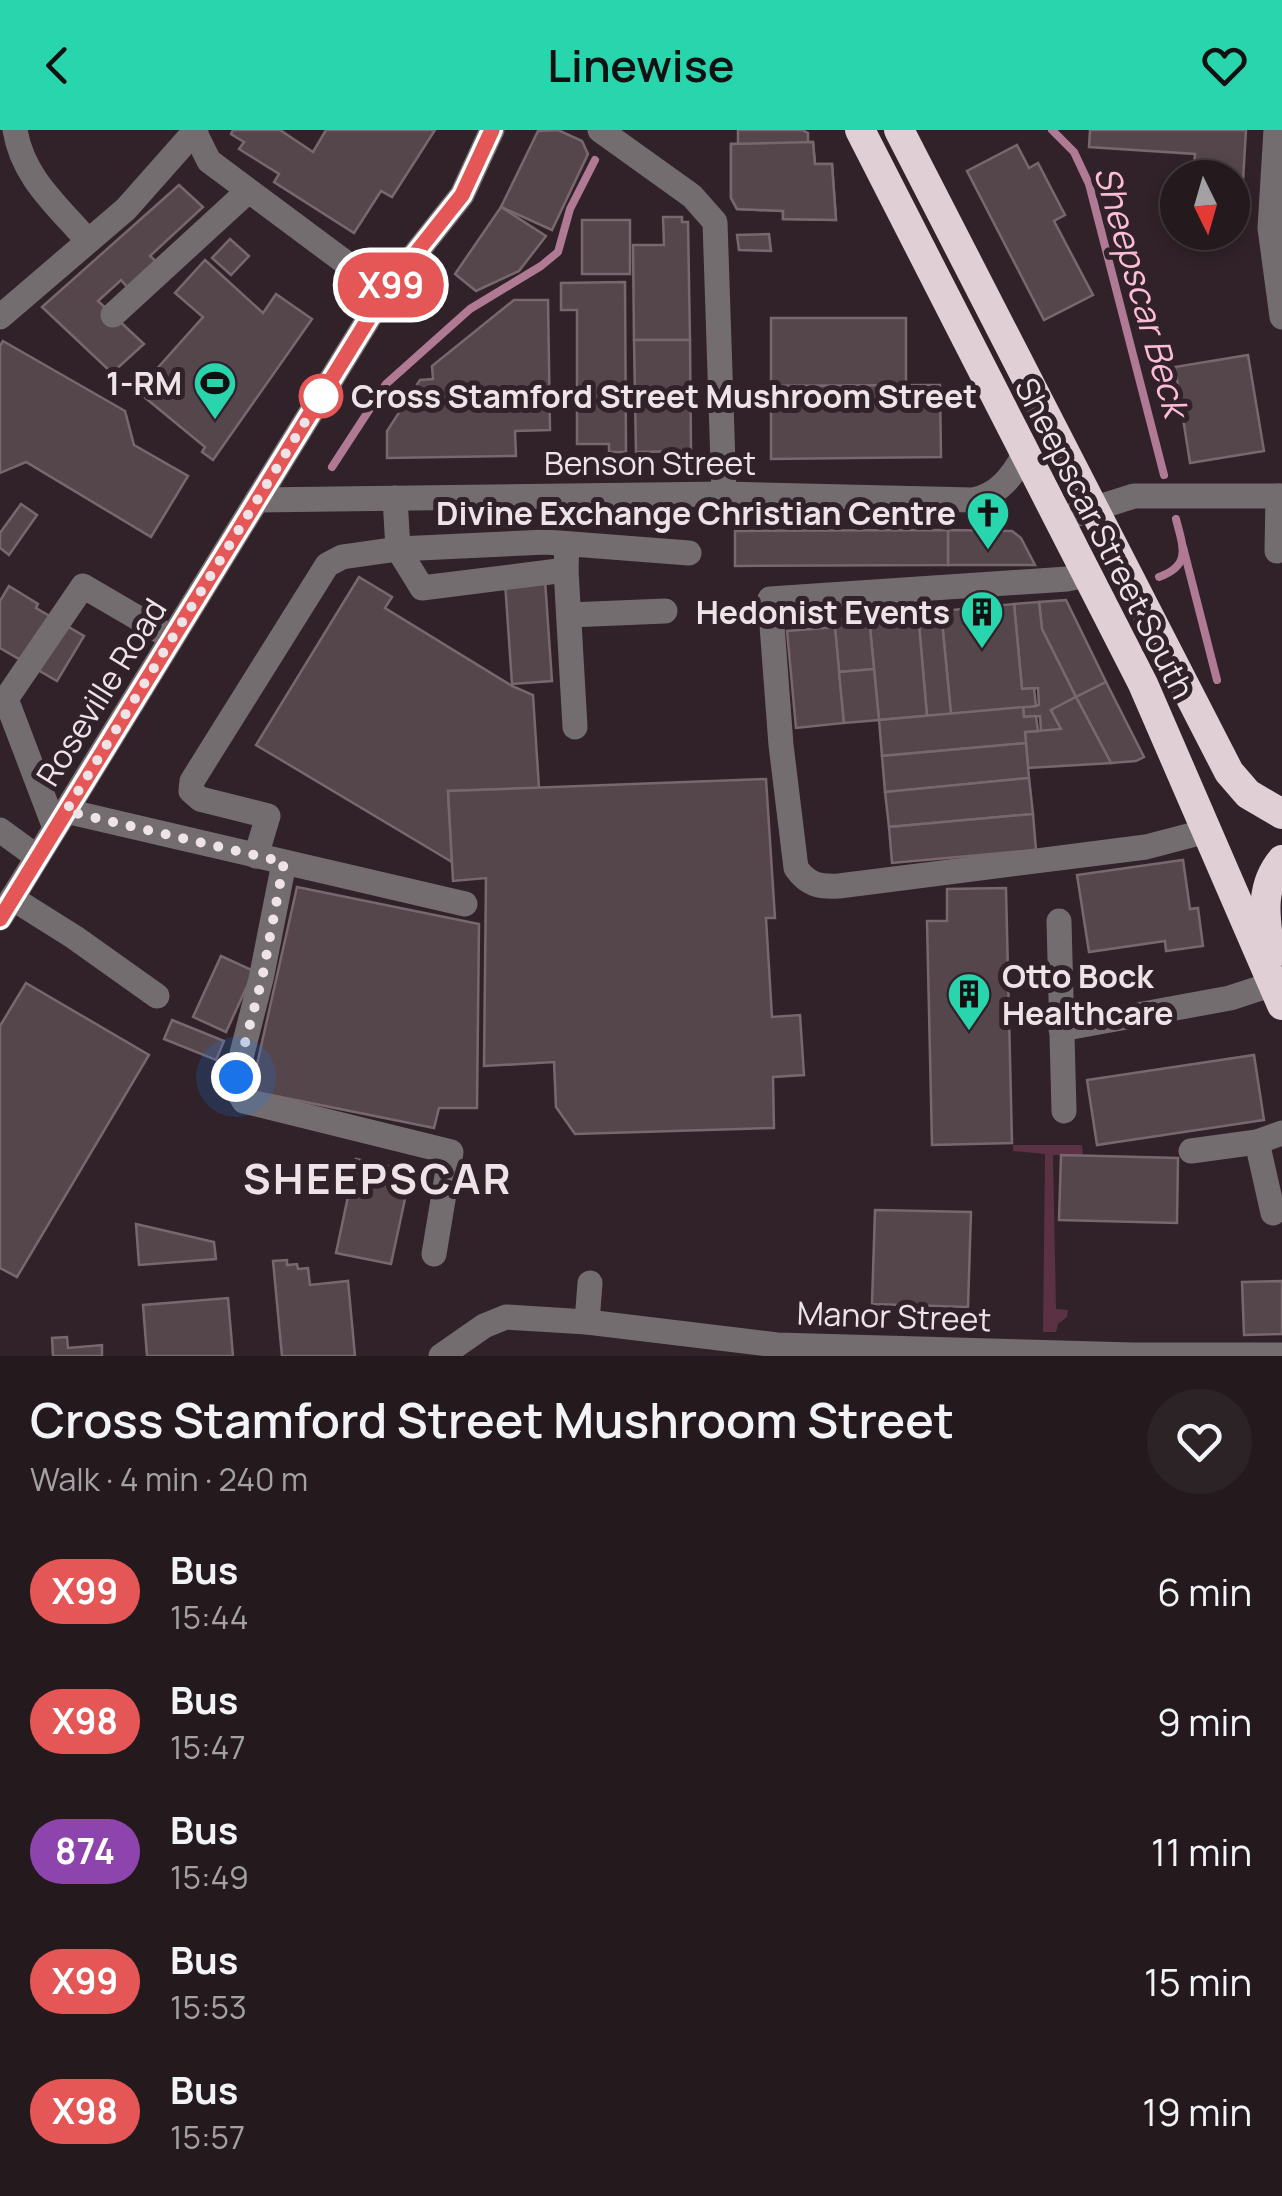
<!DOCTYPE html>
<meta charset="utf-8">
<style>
:root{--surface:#241a1e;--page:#2c2327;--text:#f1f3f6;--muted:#a3a1a4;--line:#41383c;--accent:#28d5ad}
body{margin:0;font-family:Manrope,sans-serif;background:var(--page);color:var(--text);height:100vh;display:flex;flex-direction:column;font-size:38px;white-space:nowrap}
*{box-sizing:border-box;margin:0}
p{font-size:32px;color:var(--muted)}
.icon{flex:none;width:55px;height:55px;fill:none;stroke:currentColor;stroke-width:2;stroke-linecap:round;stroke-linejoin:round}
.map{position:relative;height:1226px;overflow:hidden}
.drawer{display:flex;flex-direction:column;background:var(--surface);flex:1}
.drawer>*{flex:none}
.badge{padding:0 20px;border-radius:32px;font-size:35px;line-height:65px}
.needle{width:65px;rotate:175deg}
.fabs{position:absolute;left:1160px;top:30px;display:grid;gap:20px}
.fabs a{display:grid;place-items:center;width:90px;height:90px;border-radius:50%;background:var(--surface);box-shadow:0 5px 15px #0003,0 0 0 2px var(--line);font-size:50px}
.you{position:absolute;width:50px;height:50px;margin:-25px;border:8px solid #fff;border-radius:50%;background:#1a73e8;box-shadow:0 0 0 15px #1a73e833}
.map>.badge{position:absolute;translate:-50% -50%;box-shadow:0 0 0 5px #fff}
.round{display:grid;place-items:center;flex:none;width:105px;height:105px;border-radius:52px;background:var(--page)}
.summary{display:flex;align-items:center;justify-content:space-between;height:170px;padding:0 30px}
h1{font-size:48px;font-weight:600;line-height:75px}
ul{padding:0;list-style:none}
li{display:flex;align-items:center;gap:30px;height:130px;padding:0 30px}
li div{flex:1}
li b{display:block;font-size:38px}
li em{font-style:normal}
li .badge{min-width:110px;font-weight:700;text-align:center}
header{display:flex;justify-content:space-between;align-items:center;height:130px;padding:0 30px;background:var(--accent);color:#111;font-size:45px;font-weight:600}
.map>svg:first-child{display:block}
.green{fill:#5b3144}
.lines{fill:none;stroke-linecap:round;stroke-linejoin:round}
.stream{stroke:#b17a94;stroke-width:8}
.building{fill:#55464c;stroke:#78686e;stroke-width:2.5}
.minor{stroke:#746d70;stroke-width:25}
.highway{stroke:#e1cfd6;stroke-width:30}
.line-casing{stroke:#fff;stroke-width:22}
.line{stroke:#e55757;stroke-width:15}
.walk{stroke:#eee4e8;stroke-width:10;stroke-dasharray:0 18}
.stop-dot{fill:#fff;stroke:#e55757;stroke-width:5}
.labels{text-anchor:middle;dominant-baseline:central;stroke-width:10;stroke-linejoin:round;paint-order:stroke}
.poi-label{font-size:32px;font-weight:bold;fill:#eee4e8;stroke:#302228;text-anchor:end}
.stop-label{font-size:32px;font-weight:bold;fill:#eee4e8;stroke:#302228;text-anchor:start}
.street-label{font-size:32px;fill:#eee4e8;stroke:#302228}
.water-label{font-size:35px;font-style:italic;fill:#fdbcd7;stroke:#302228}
.district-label{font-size:42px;font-weight:bold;letter-spacing:2.5px;fill:#eee4e8;stroke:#302228}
</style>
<header><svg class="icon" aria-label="back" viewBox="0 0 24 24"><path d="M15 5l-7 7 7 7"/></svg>Linewise<svg class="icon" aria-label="heart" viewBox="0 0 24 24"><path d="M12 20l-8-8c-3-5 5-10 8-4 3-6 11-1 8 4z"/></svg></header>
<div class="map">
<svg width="1282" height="1226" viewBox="0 0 1282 1226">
<rect width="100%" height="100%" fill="#302228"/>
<path class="green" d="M1013,1015H1082L1083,1025H1053L1056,1179L1068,1180L1067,1187L1058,1194L1056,1202H1043L1045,1024L1013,1021Z"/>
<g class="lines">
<g class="stream">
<path d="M1052,0L1074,22L1089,54L1164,345"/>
<path d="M332,337L386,254L470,179L541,136L558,122L570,79L595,30"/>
<path d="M1183,417L1217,550"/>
<path d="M1159,447C1192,435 1183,417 1176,389"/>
</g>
</g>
<g class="building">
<path d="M233,0H280L313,22L326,0H435L392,67L381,61L354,103L274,52L279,44L239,19L244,12L231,4Z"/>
<path d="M558,0L582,11L588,24L552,100L501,77L538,1Z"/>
<path d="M738,0H802L808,3V12H813L815,34H832L836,90L783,89V81L737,79L731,68V14H738Z"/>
<path d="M1090,0H1246L1243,51L1193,47L1195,24L1089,17Z"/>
<path d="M813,12L815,34H832L836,90L783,89V81L737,79L731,68V14Z"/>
<path d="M1017,15L1029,38L1038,33L1065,85L1054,91L1093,165L1044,190L967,41Z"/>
<path d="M179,55L203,77L150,126L157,132L128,158L121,150L98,171L144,214L112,243L42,177Z"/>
<path d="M501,77L546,106L519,141L476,161L455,144Z"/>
<path d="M663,87H682V92H688L690,210H634L633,115H664Z"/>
<rect x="582" y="90" width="48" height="54"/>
<path d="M769,104L771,121L739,120L737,105Z"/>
<path d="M230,109L249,126L231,145L212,128Z"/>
<path d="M205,130L263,183L276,164L312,189L213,330L202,322L205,317L137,261L203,187L175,163Z"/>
<path d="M625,152L626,322H609V314H577V180H561V153Z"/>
<path d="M514,170H548L550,300L515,301L516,326L387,328V301L420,250L433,249L432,236Z"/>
<rect x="771" y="188" width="135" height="68"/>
<path d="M634,210H690L691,321L636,322Z"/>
<path d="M3,211L125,281L134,315L188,346L151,407L26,332L0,343V216Z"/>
<path d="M1248,225L1264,321L1190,333L1175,237Z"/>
<path d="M924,255H940L941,327L771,329V256Z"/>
<path d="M21,374L37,385L9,425L0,418V403Z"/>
<path d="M948,400L1012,401L1021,408L1035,435H948Z"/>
<path d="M948,400V435L735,436V401Z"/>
<path d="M359,447L392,467L385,478L512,556L533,565L539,658L448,661L452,732L256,615Z"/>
<path d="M545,450L552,551L512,554L505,452Z"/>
<path d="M9,456L38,474L36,478L84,506L57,551L0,518V471Z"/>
<path d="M1066,470L1106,552L1076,567L1042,499L1039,472Z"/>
<path d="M1039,472L1042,499L1076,567L1051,580L1061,599L1058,600L1041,601L1040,586L1024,587L1023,577L1039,575L1038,558L1022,559L1014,474Z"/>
<path d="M1014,474L1022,559L1034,558L1036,576L951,584L941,481Z"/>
<path d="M941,481L951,584L927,586L918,483Z"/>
<path d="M918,483L927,586L879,590L869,487Z"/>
<path d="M869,487L874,539L839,542L834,490Z"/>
<path d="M835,497L844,593L796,598L787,501Z"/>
<path d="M874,539L879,590L844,593L839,542Z"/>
<path d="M1106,552L1144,627L1136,631L1111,633L1076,567Z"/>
<path d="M1076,567L1111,633L1028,638L1025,602L1061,599L1051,580Z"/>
<path d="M1023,577L1024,587L1036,586L1038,601L1025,602L1026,613L882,626L879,590Z"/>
<path d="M1026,613L1029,648L885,662L882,626Z"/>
<path d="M1029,648L1033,684L889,697L885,662Z"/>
<path d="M766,649L775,788H766L772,887L800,885L804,945L773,947L774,998L575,1004L556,977L554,932L484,936L486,748L453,751L448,661Z"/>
<path d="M1033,684L1036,720L892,733L889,697Z"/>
<path d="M1183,730L1190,779L1198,778L1203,816L1166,821L1165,811L1089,822L1077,745Z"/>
<path d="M297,757L479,794L477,978H439L434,998L251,961Z"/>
<path d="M1006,758L1012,1013L932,1015L927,791H947V759Z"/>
<path d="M221,826L254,841L226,902L193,887Z"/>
<path d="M26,853L149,925L17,1147L0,1138V896Z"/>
<path d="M172,890L224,911L216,930L164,909Z"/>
<path d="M1254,925L1264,990L1097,1015L1087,950Z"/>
<path d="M1061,1025L1178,1028L1177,1093L1059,1090Z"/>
<path d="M356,1029L411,1041L391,1134L336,1123Z"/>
<path d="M875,1080L971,1082L968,1177L872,1174Z"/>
<path d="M136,1094L214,1112L216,1129L139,1135Z"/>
<path d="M287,1130V1135L297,1134L298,1139L308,1138L310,1155L348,1151L355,1226H282L273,1131Z"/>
<path d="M1282,1151V1204L1244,1205L1242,1152Z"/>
<path d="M228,1168L233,1226H147L143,1175Z"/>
<path d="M67,1207L68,1218L102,1215V1226H53L52,1208Z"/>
</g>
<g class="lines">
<g class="minor">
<path d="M15,0C23,48 57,75 88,111"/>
<path d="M600,0L692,66L715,92L724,364"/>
<path d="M1276,0L1270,98L1282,187"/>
<path d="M195,3L209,31L385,162"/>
<path d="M113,185L247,62"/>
<path d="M0,187L126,79L196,0"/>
<path d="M395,368L398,419L546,412L689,423"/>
<path d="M257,370L724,364L973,370C998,365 1012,347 1024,325"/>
<path d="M1058,390L1134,366H1282"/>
<path d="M1277,421L1278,366"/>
<path d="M566,440L575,597"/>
<path d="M1086,445L1067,449L770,469L781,615L796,738C808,755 819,757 839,756L1146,717L1207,701"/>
<path d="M569,485L665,481"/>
<path d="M66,681L465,774"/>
<path d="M55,698L6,569L83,456L172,508"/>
<path d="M0,700L37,727"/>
<path d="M256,726L268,686L200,669L191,661L192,651L327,435L342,427L398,419L422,458L566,440L567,414"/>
<path d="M284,733L261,849L236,947L237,960L244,971L451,1022L434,1124"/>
<path d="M12,768L74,807L157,866"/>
<path d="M0,788L385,162L462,65L492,0"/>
<path d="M1059,791L1064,981"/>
<path d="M1061,899L1230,868L1273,854"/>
<path d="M1257,1012L1273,1083"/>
<path d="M1191,1021L1257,1012L1282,1003"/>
<path d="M587,1192L590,1153"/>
<path d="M441,1226L484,1196L506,1187L587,1192L777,1215L1133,1225H1282"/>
</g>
<g class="highway">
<path d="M860,0L1143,554L1282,875"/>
<path d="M899,0L1229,642L1248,664L1282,684"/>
<path d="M1270,826C1266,791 1258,759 1282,730"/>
</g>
</g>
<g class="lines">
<g class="line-casing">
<path id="line" d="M0,789L385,162L462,65L492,0"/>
</g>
<use href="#line" class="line"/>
<path class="walk" d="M236,947L262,849L284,732L66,681L321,266"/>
</g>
<defs>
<g id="stadium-pin" transform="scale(2.25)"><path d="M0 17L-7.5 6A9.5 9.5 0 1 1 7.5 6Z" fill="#28d5ad" stroke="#302228"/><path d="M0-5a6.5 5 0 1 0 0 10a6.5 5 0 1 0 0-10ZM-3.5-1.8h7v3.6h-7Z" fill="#111"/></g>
<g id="church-pin" transform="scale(2.25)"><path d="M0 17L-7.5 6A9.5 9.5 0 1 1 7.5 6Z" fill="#28d5ad" stroke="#302228"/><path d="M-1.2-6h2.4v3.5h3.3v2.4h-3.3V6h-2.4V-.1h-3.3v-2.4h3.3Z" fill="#111"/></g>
<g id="building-pin" transform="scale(2.25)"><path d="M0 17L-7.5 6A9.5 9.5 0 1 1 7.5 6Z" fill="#28d5ad" stroke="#302228"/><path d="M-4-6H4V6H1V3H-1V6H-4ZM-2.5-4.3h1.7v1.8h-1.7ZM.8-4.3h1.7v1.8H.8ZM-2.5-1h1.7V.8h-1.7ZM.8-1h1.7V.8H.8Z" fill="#111"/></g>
</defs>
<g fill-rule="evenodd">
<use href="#stadium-pin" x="215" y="253"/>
<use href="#church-pin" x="988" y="383"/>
<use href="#building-pin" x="982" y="482"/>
<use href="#building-pin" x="969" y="864"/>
</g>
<circle class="stop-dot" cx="321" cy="266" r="20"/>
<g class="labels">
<g class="poi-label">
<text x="182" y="253">1-RM</text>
<text x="956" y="383">Divine Exchange Christian Centre</text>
<text x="950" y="482">Hedonist Events</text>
<text x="1002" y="846" text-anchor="start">Otto Bock<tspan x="1002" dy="37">Healthcare</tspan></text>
</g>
<g class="stop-label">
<text x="351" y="266">Cross Stamford Street Mushroom Street</text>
</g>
<g class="street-label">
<text x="650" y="333">Benson Street</text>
<text transform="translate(1105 408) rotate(63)">Sheepscar Street South</text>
<text transform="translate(101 562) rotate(-58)">Roseville Road</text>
<text transform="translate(894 1186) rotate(2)">Manor Street</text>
</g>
<g class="water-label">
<text transform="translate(1142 161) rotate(74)">Sheepscar Beck</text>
</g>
<g class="district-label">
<text x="378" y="1048">SHEEPSCAR</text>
</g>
</g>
</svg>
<div class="fabs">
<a><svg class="needle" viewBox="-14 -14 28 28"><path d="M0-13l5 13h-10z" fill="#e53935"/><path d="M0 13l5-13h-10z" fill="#a3a1a4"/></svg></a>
</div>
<div class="you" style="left:236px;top:947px"></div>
<b class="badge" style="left:391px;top:155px;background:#e55757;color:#fff">X99</b>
</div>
<section class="drawer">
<div class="summary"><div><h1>Cross Stamford Street Mushroom Street</h1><p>Walk · 4 min · 240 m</p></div><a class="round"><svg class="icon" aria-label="heart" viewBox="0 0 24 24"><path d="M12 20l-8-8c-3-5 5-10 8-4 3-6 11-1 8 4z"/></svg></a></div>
<ul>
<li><span class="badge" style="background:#e55757;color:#fff">X99</span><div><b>Bus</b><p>15:44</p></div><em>6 min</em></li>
<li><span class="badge" style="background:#e55757;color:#fff">X98</span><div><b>Bus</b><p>15:47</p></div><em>9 min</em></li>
<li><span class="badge" style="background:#8e44ad;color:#fff">874</span><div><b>Bus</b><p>15:49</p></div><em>11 min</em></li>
<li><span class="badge" style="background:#e55757;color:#fff">X99</span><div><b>Bus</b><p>15:53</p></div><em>15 min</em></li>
<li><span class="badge" style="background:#e55757;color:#fff">X98</span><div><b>Bus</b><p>15:57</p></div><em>19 min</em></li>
</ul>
</section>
